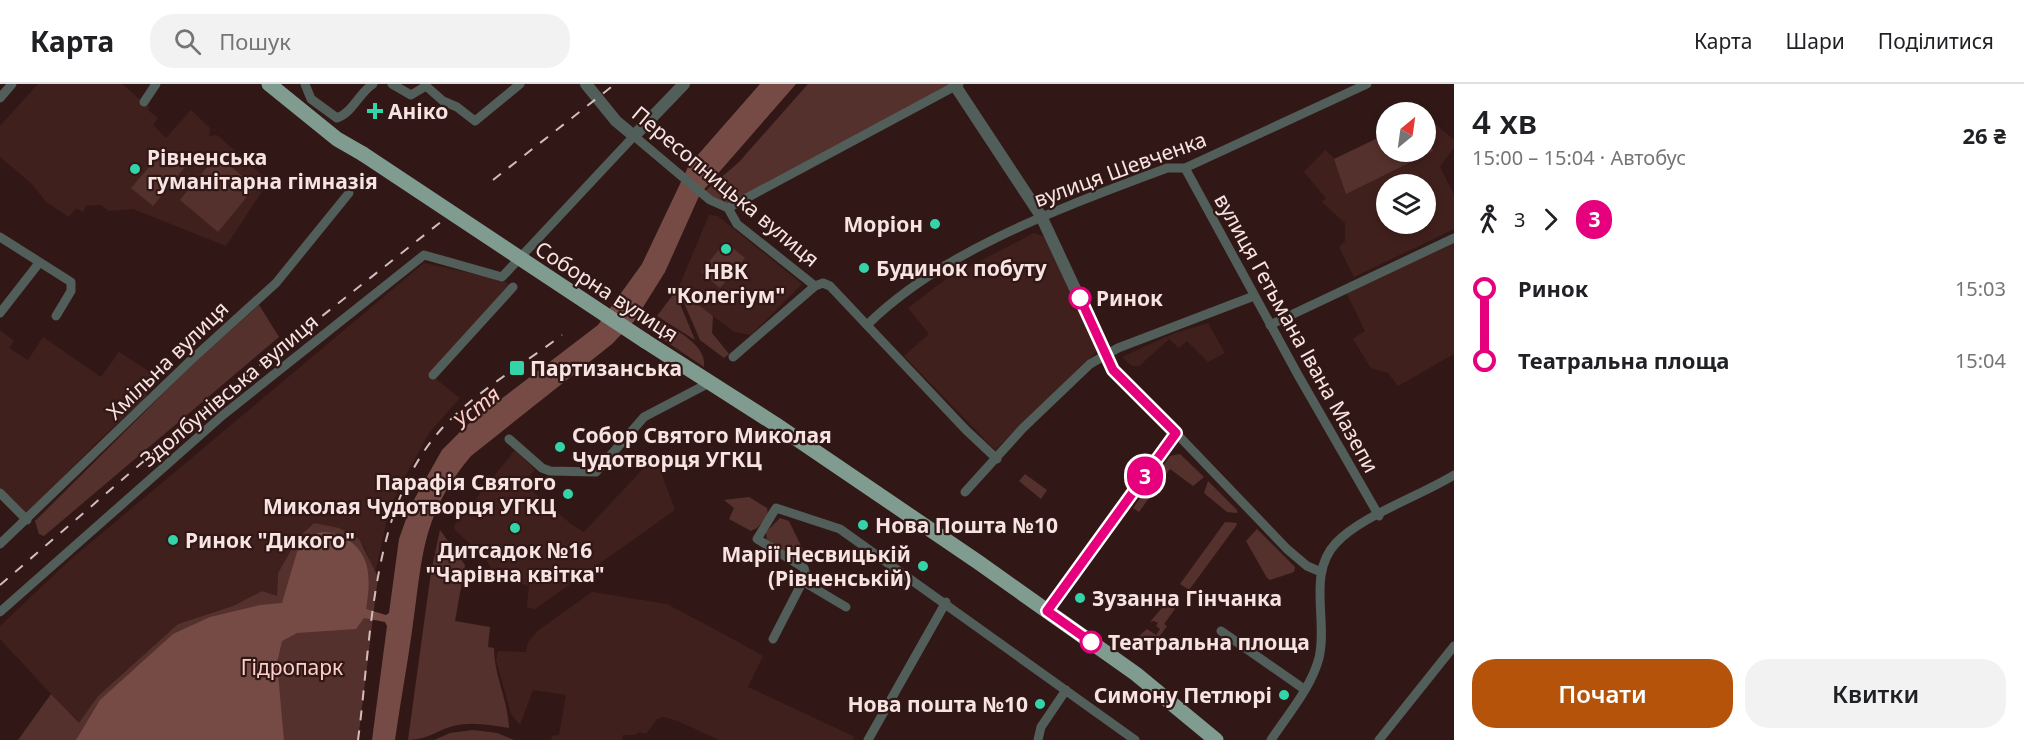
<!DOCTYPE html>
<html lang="uk">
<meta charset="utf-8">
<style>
:root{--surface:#fff;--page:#f2f2f2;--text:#202124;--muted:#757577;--line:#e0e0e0;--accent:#b45309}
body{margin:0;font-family:"Noto Sans",sans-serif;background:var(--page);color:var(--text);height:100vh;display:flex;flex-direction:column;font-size:22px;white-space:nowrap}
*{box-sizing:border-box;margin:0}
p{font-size:20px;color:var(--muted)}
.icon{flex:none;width:33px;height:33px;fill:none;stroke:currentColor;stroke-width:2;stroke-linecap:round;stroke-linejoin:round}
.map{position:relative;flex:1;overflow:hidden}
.sheet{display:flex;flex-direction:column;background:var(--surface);width:570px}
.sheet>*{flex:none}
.badge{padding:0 12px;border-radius:20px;font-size:21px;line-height:39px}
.needle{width:39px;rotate:29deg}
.fabs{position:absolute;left:1376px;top:18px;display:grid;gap:12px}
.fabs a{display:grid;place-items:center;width:60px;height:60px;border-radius:50%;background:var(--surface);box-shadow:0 3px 9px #0003;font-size:30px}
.map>.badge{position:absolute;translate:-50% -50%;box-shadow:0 0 0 3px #fff}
.legs{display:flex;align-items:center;gap:9px;height:66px;padding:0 18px;font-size:20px}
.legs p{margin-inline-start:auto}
.overview{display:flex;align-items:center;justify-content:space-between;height:102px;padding:0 18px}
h1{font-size:33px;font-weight:600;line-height:45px}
.button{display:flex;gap:12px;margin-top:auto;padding:12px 18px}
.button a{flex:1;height:69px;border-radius:24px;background:var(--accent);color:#fff;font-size:24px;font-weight:600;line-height:69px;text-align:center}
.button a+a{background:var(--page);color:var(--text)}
ul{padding:0 18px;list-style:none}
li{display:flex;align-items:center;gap:21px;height:72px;font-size:22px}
li i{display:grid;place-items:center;width:9px;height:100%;margin:0 8px;background:currentColor}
li i::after{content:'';width:15px;height:15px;margin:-8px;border:4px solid;border-radius:50%;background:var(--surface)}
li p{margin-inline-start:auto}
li:first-child i{background:linear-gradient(#0000 50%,currentColor 0)}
li:last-child i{background:linear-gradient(currentColor 50%,#0000 0)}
header{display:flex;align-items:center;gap:36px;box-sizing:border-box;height:84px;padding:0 30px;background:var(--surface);border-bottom:2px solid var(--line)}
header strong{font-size:28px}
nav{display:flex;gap:33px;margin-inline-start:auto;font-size:21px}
.search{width:420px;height:54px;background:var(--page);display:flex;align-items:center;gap:15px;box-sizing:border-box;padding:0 21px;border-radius:24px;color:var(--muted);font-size:22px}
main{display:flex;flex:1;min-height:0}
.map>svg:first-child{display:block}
.built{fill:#40201d;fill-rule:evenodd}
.green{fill:#55312d}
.water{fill:#764b46}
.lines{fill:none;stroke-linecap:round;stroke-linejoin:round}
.minor{stroke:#515e59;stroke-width:9}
.tertiary{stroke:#515e59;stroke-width:12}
.primary{stroke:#809c91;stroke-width:15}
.rail{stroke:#d1bdbb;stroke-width:2;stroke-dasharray:10 10;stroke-linecap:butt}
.primary-bridge{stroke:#809c91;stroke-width:15}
.line-1-casing{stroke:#fff;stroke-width:14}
.line-1{stroke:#e6007e;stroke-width:9}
.poi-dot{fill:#33d4a8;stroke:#311816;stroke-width:2}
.stop-1-dot{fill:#fff;stroke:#e6007e;stroke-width:3}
.labels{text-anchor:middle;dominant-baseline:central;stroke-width:4.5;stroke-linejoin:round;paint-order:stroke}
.poi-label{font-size:21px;font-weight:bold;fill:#f7e4e2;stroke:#311816;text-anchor:start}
.street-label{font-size:21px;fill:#f7e4e2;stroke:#311816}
.stop-label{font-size:21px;font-weight:bold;fill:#f7e4e2;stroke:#311816;text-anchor:start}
.park-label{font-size:21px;fill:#fecfc9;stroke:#311816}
.water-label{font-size:22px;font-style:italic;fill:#fecfc9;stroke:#311816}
</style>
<header>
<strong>Карта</strong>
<div class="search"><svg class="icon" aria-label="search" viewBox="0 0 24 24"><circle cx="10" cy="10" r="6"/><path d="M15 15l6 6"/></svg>Пошук</div>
<nav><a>Карта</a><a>Шари</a><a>Поділитися</a></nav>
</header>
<main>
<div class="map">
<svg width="1454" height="656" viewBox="0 0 1454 656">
<rect width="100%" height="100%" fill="#311816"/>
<g class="built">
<path d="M38,0H122L150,24L148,26L158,34L153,41L166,54L191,26L210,44L209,52L217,51L269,97L226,162L133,125L109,127L101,121L86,122L83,128L76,124L69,133L46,118L32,100L0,73V42Z"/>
<path d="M1425,31L1454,56V63L1440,83L1454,111V145L1354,193L1339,163L1345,157V139L1322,118L1326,114L1304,88L1325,66L1335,75L1386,50V68H1425ZM1386,100H1425V140H1386Z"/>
<path d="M709,131L718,132L802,200L751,251L734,248L678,205Z"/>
<path d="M1034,149L1045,153L1097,267L995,366L904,272L929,250L908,224L946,195Z"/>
<path d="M1454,158V270L1398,302L1388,289L1371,284L1353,255L1365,247L1346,208Z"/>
<path d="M424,179L502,196L512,202L431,291L460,314L429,349L398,406L388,431L375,489L364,462L314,439L298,454L278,489L277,512L262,507L233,522L178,540L98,612L79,640L0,555V542L70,476Z"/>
<path d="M1208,239L1225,269L1208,278L1187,257L1179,264L1169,255L1139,282H1132L1122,273L1175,249Z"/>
<path d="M0,246L14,257L9,264L28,276L43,253L101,293L119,268L153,290L144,304L147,312L94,361L26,432L0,406Z"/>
<path d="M515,366L535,386L523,399L571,440L584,448L655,372L675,426L535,525L527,523L529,501L493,496V488L486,475L455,446L454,442Z"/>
<path d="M592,508L667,520L729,553L763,572L748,603L855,653L853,656H719L678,637L663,633L657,635L646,650L639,648L635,651H623L622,656H551L552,652L559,651L566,611L533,606L520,641L511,630L496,576L498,567L526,568L528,558L539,546Z"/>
</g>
<g class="green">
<path d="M808,0H954L728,124L703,109L739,78Z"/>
<path d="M1425,46L1433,67L1346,110L1334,75L1386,50V68H1425Z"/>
<path d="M164,66L185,83L153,122L131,104Z"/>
<path d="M217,71L255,103L218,148L180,116Z"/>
<path d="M725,158L745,174L720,204L701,188Z"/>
<path d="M678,205L713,232L712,249L729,270L724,274L700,256Z"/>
<path d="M675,208L695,256L657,232Z"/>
<path d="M259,221L279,253L44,452L39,450L35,437L192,281Z"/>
<path d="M656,236C673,244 707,260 704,283L646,244L652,237Z"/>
<path d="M1180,370L1204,393L1193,402L1170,385L1139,428L1133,424L1170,372Z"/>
<path d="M1025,390L1047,406L1041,415L1019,397Z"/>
<path d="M1208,397L1237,426V429L1227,428L1204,409Z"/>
<path d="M749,413L767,424L768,431L757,444L751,447L729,435L734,424L724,416Z"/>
<path d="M780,434L789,437L808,476L793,466L790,471L767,457L766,448Z"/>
<path d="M1225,438L1237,439L1236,442L1189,506L1180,500Z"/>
<path d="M314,439L339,444L359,455L378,493L358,656H18L51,610L79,639L98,612L178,540L233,522L262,507L277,512L278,489L298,454Z"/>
<path d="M1257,445L1295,483L1294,488L1270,496L1267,494L1246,457Z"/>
<path d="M440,446L465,481L455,537L490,543L488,563L494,564C494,591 508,616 509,644C491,641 471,637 453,642C436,647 426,656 408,656L431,488Z"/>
<path d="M1166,519L1175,525L1164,540L1167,542L1151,564L1147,565L1144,563L1151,554L1148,552L1141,561L1138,559L1139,552L1147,545L1156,551L1160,545L1156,542L1158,539L1154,537L1150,538Z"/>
<path d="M473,646L497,649L514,656H434L450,649Z"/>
</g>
<path class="water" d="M760,0H796L700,110L665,188L635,236L612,260L471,372C420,433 423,473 412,547C407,583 400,620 395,656H372L387,542L385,538L364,534L356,545L297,549L282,557L277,579L284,656H76L100,616L173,550L210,533L260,521L282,519L297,468L314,450C324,447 332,448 341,452C372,467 371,495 366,525L386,531L389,529L399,455L411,421L442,366L466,342L598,241L642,180L689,81Z"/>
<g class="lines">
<g class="minor">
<path d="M305,0L311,15L337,34C353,28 359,9 373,0"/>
<path d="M392,0L411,11L426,2L443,17L457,23L475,37L520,0"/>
<path d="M0,14L12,0"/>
<path d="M144,18L156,0"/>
<path d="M1185,84L1298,291L1379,432"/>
<path d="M728,124L959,0"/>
<path d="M0,153L71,198V207L56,232"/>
<path d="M0,229L39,179"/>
<path d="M867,241C945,164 1067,122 1167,84H1185L1367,0"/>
<path d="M1270,241L1454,154"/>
<path d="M733,273L815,202L823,199L830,202L966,346L997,375"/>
<path d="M433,291L513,203"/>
<path d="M1176,349L1287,465L1307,482L1321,488"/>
<path d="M509,355L542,384L550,387L596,388L644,333L709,299"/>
<path d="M965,408L1023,344L1090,280L1118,264L1254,212"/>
<path d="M0,409L27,436"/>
<path d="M0,460L190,277L276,199L349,109"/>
<path d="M804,498L846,523"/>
<path d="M0,528L223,331L424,171L502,193L634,52L710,116L728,124L737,140L815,202"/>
<path d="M1221,547L1304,605"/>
<path d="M773,555L806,491L804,484L757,455L776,424L840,445L1135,656"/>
<path d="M868,656L946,518"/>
<path d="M1038,656L1041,643L1066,606"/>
<path d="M1271,656C1288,630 1311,604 1319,574C1328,537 1307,489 1336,459C1361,432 1420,412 1454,391"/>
<path d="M1379,656L1454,562"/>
</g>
<g class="tertiary">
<path d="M586,0L616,37L634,52L684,0"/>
<path d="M954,0L1041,132L1113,286L1176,349L1047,527"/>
</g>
<g class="primary">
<path d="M269,0L337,55L363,70"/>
<path d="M645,257L775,340L978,478L1136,590L1216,656"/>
</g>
<g class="rail">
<path d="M493,96L615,0"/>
<path d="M0,501L196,332L442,137"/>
<path d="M358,656C372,552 370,415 449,337C482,304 525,279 562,251"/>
</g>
<path class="primary-bridge" d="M363,70L645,257"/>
</g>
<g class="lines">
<g class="line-1-casing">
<path id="line-1" d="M1080,214L1113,286L1176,349L1047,527L1091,558"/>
</g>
<use href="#line-1" class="line-1"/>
</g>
<g class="poi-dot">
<path d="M372 18h6v6h6v6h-6v6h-6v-6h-6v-6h6z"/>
<circle cx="135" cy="85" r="6"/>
<circle cx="935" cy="140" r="6"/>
<circle cx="726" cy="165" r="6"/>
<circle cx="864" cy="184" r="6"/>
<rect x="509" y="276" width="16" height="16" rx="3"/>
<circle cx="560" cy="363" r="6"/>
<circle cx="568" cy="410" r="6"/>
<circle cx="863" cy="441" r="6"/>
<circle cx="515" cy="444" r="6"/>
<circle cx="173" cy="456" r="6"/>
<circle cx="923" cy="482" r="6"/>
<circle cx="1080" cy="514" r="6"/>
<circle cx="1284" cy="611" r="6"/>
<circle cx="1040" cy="620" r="6"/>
</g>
<g class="stop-1-dot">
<circle cx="1080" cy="214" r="10"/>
<circle cx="1091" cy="558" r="10"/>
</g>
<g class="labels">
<g class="poi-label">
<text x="388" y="27">Аніко</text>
<text x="147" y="73">Рівненська<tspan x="147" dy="24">гуманітарна гімназія</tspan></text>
<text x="923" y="140" text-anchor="end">Моріон</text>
<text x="876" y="184">Будинок побуту</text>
<text x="726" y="187" text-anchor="middle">НВК<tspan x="726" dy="24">"Колегіум"</tspan></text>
<text x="530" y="284">Партизанська</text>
<text x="572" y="351">Собор Святого Миколая<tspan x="572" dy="24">Чудотворця УГКЦ</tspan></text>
<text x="556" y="398" text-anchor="end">Парафія Святого<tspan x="556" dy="24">Миколая Чудотворця УГКЦ</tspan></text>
<text x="875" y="441">Нова Пошта №10</text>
<text x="185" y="456">Ринок "Дикого"</text>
<text x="515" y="466" text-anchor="middle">Дитсадок №16<tspan x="515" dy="24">"Чарівна квітка"</tspan></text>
<text x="911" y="470" text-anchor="end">Марії Несвицькій<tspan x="911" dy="24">(Рівненській)</tspan></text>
<text x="1092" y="514">Зузанна Гінчанка</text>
<text x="1272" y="611" text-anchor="end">Симону Петлюрі</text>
<text x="1028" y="620" text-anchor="end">Нова пошта №10</text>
</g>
<g class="street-label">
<text transform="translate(1120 85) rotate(-20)">вулиця Шевченка</text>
<text transform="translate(726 102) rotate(40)">Пересопницька вулиця</text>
<text transform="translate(607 207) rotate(33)">Соборна вулиця</text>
<text transform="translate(1297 249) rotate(61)">вулиця Гетьмана Івана Мазепи</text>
<text transform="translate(167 276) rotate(-44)">Хмільна вулиця</text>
<text transform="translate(229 306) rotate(-40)">Здолбунівська вулиця</text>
</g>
<g class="stop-label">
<text x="1096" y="214">Ринок</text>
<text x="1108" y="558">Театральна площа</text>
</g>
<g class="park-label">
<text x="292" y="583">Гідропарк</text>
</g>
<g class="water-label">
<text transform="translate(476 323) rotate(-40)">Устя</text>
</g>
</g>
</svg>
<div class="fabs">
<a><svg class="needle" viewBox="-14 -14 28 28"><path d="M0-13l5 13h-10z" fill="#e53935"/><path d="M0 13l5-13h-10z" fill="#757577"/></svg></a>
<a><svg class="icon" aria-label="layers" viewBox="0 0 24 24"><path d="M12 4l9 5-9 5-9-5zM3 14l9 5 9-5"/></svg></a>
</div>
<b class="badge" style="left:1145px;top:392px;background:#e6007e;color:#fff">3</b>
</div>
<section class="sheet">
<div class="overview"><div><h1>4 хв</h1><p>15:00 – 15:04 · Автобус</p></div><b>26 ₴</b></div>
<div class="legs"><svg class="icon" aria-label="walk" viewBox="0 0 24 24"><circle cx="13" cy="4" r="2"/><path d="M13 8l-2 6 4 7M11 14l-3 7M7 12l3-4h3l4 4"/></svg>3<svg class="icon" aria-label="forward" viewBox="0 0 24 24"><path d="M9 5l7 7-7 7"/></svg><b class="badge" style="background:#e6007e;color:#fff">3</b></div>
<ul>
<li><i style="color:#e6007e"></i><b>Ринок</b><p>15:03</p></li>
<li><i style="color:#e6007e"></i><b>Театральна площа</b><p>15:04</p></li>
</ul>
<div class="button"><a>Почати</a><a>Квитки</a></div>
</section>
</main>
